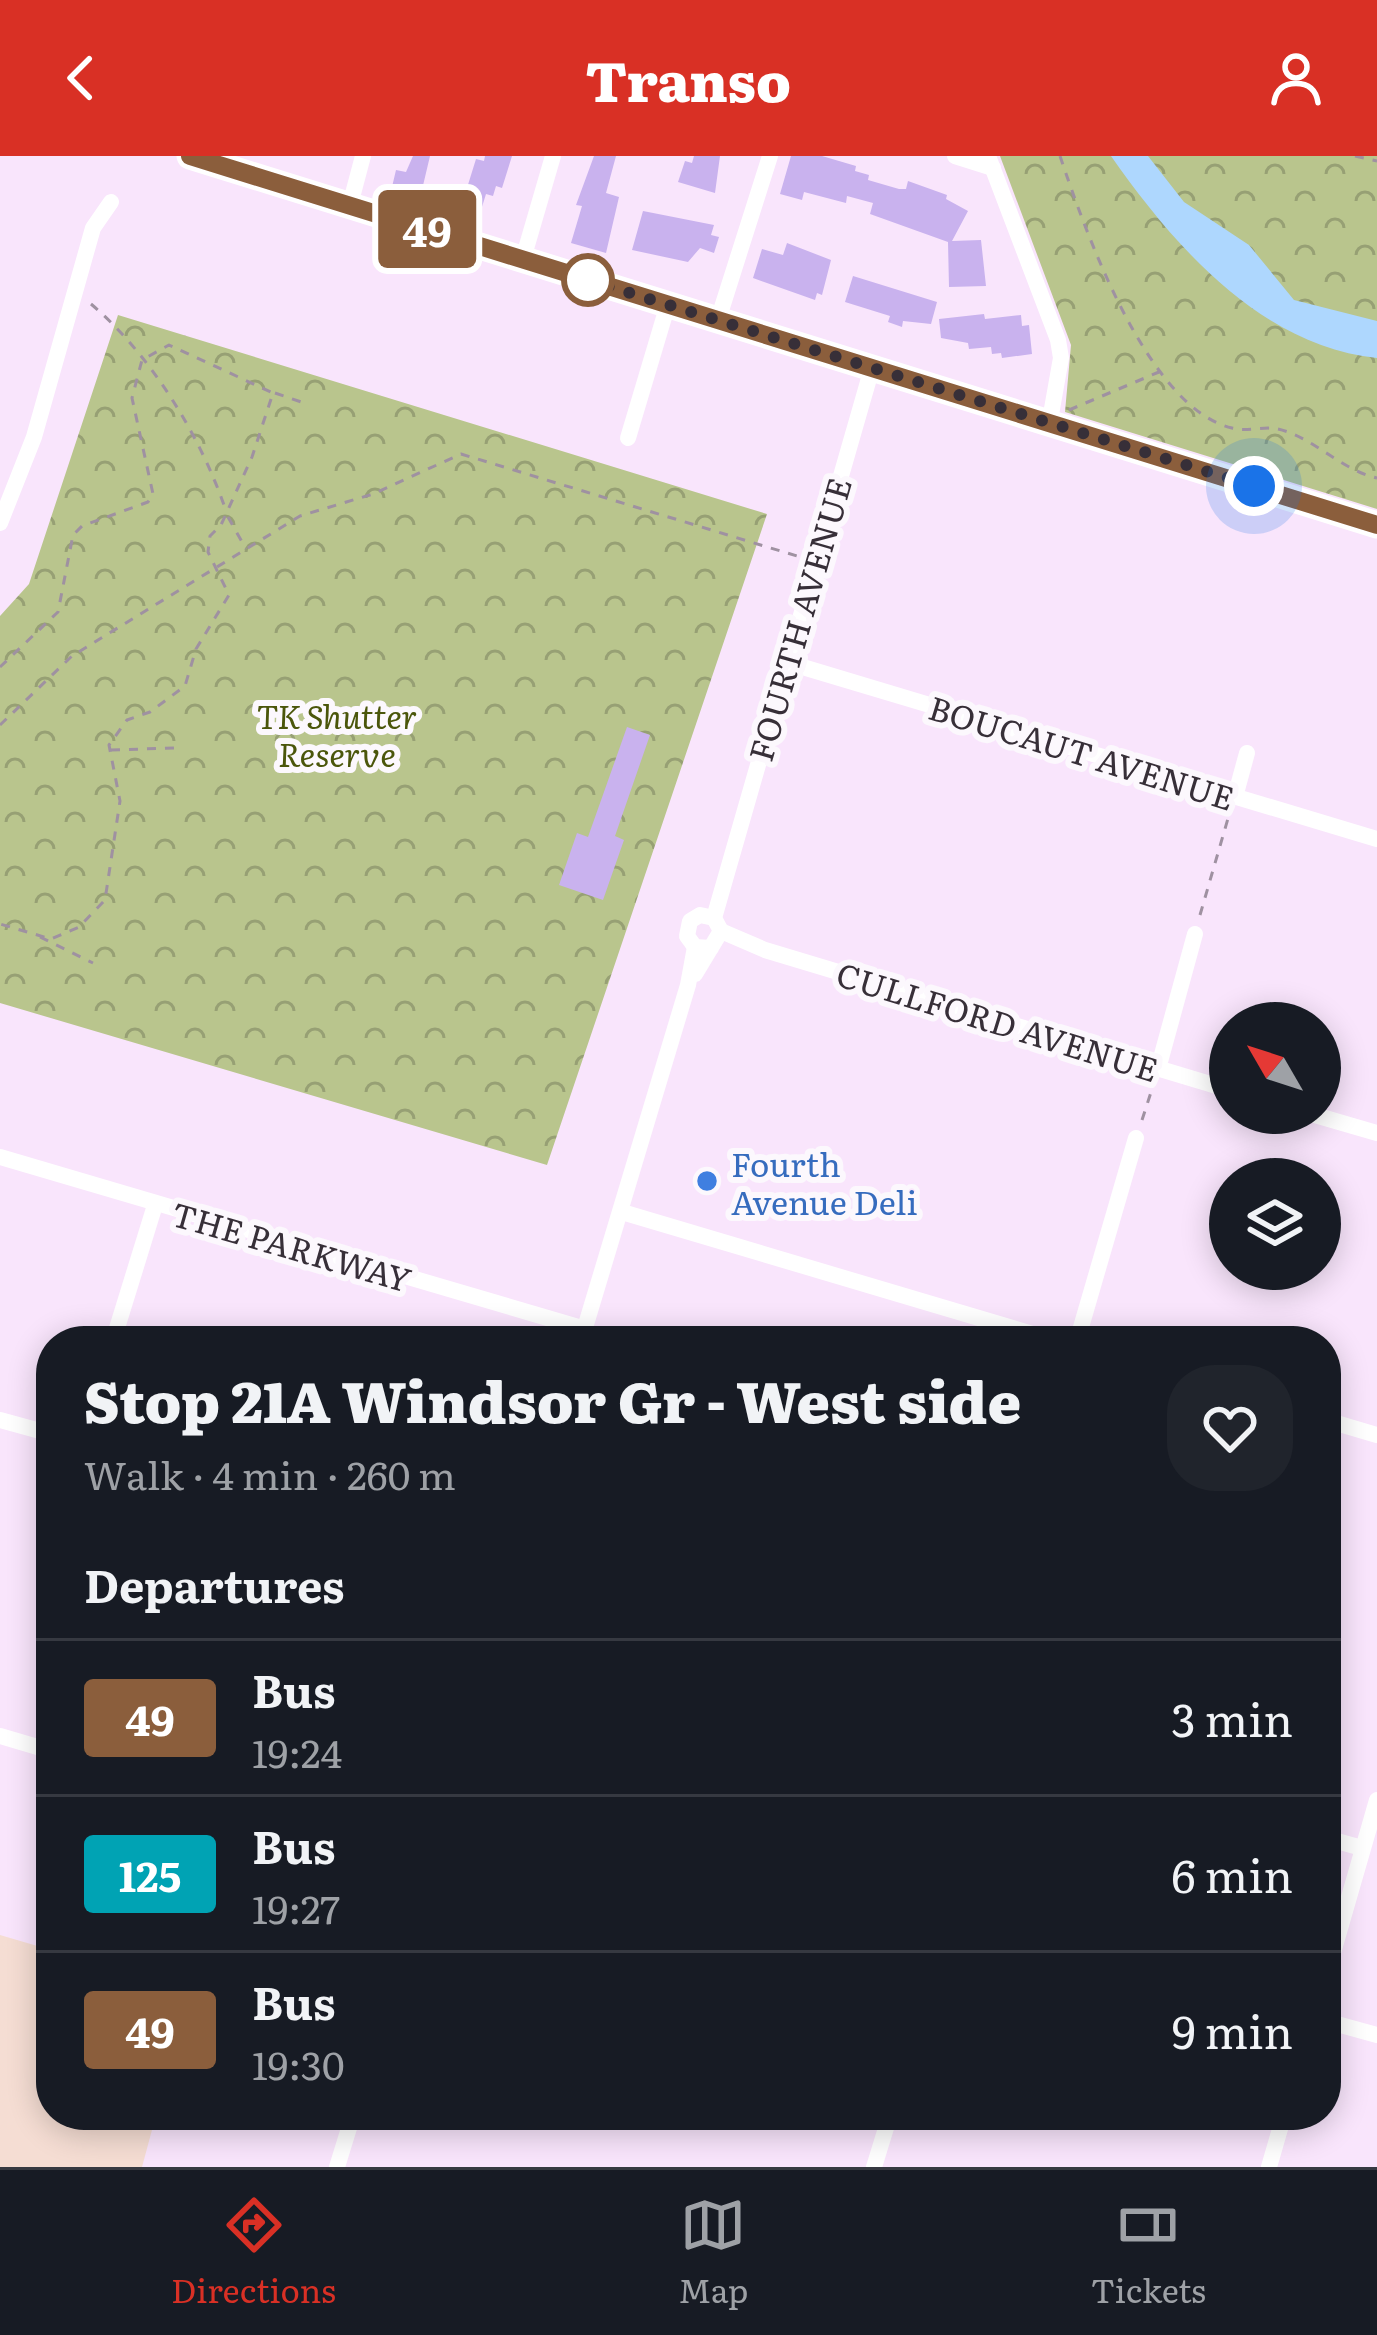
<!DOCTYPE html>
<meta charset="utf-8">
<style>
:root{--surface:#171b24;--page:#20242c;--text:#f1f3f6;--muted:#9ea1a6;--line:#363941;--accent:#d93025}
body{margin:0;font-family:Literata,serif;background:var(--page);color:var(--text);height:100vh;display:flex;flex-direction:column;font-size:45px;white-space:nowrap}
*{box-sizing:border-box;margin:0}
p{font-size:39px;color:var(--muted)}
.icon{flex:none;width:66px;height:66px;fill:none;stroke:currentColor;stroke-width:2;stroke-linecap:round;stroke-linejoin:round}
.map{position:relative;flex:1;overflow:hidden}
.side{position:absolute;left:36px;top:1170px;width:1305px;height:804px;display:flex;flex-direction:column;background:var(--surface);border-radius:48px;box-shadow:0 6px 30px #0003}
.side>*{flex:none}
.badge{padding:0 24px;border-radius:9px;font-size:42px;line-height:78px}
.needle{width:78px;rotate:309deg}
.buttons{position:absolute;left:1209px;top:846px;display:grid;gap:24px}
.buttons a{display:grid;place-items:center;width:132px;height:132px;border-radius:50%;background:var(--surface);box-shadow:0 6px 30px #0003;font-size:60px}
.you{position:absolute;width:60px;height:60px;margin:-30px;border:9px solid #fff;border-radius:50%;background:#1a73e8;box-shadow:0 0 0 18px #1a73e833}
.map>.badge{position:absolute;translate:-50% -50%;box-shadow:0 0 0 6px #fff}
h2{padding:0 48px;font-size:45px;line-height:108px}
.round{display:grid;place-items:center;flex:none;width:126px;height:126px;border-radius:48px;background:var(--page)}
.head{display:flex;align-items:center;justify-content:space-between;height:204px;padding:0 48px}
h1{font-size:57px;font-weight:800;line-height:90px}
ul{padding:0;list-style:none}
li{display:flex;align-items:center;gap:36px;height:156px;padding:0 48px;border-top:3px solid var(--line)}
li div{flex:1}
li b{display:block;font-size:45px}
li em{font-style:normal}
li .badge{min-width:132px;font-weight:700;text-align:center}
header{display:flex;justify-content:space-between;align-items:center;height:156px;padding:0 48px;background:var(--accent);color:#fff;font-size:54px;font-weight:800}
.dock{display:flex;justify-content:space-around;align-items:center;height:168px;border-top:3px solid var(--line);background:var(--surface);font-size:33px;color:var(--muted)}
.dock a{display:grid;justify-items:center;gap:6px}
.dock .current{color:var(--accent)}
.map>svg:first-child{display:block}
.education{fill:#f5ddd3}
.forest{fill:url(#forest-crowns)}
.water{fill:#aed7fe}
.building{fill:#c9b2ee}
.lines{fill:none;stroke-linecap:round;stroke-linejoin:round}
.path{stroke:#9f91a1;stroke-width:3;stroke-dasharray:9 9;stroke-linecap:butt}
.street{stroke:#fff;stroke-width:16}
.line-casing{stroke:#fff;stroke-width:27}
.line{stroke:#8b5e3c;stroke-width:18}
.walk{stroke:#372f38;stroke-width:12;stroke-dasharray:0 21.6}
.stop-dot{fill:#fff;stroke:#8b5e3c;stroke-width:6}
.shop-dot{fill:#3f7fe0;stroke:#fcf8fd;stroke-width:4.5}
.labels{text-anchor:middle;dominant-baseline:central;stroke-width:12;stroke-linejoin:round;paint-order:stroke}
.street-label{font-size:33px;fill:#372f38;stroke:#fcf8fd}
.park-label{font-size:33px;font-style:italic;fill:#4b560b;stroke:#fcf8fd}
.shop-label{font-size:33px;fill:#366cbe;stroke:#fcf8fd;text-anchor:start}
</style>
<header><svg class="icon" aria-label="back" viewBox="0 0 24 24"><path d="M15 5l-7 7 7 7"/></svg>Transo<svg class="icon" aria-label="person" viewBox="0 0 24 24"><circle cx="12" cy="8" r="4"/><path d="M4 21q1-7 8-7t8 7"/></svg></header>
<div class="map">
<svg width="1377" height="2011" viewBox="0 0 1377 2011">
<defs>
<pattern id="forest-crowns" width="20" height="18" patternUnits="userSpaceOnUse" patternTransform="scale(3)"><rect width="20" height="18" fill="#b9c58d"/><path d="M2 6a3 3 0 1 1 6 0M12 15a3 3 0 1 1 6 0" fill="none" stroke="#97a074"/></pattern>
</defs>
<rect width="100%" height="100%" fill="#f9e5fc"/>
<path class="education" d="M0,1779L51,1794V1959H156L142,2011H0Z"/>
<g class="forest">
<path d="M1000,0H1377V353L1065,256L1071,189Z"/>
<path d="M118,159L767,358L547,1009L0,847V460L29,428Z"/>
</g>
<path class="water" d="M1111,0H1148L1184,46L1249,89L1294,144L1377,165V202C1261,190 1174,90 1111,0Z"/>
<g class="building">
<path d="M413,0H430L421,38L392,31L396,14L406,16Z"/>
<path d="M485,0H512L502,32L496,30L493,40L486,38L481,54L462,48L476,3L484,5Z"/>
<path d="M594,0H616L606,37L619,41L606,97L571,87L582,50L576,49Z"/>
<path d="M694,0H720L715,37L678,26L685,5L692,7Z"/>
<path d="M791,0H822L856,10L855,15L869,19L868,24L899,33H906L908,25L947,39L946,43L968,55L952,85L981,84L986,130L949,131L948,86L870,58L873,47L847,40L846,47L804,36L802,44L780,38Z"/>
<path d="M643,55L714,69L711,79L719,81L714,97L700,92L688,106L632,94Z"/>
<path d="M787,87L831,104L822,139L817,137L815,144L753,122L762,93L783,99Z"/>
<path d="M853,120L937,146L931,168L903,165L902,171L888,166L890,160L845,146Z"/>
<path d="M984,158L985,163L1021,159L1022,170L1029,169L1032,198L1002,202L1001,197L992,198L991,191L969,193L968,187L941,182L939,163Z"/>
<path d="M627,571L650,579L615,680L624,684L603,744L559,729L577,677L588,681Z"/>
</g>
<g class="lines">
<g class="path">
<path d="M1060,0C1085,74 1147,252 1232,272C1247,276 1263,270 1278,273C1313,281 1341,314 1377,322"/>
<path d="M1355,0L1377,5"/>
<path d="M91,148C150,198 200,279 225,352"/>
<path d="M275,237L307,248"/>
<path d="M1069,254L1159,216"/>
<path d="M228,361L246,393"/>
<path d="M0,511L58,456L73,379L82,370L148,346L153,338L132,242L142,204L169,189L273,237L252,301L221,369L210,380L208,396L229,439L196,493L185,530L150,556L127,564L109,589L120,645L105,744L79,771L51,783L0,768"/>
<path d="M0,569L72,500L300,360L373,338L461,298L797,400"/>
<path d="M111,594L174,592"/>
<path d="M1200,759L1229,659"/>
<path d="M40,781L93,807"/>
<path d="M1142,964L1154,927"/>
</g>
<g class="street">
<path d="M189,0L1377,369"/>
<path d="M955,0L993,12"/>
<path d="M988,0L1058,184L1061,202L1050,264"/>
<path d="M350,49L363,0"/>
<path d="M523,103L553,0"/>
<path d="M718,164L770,0"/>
<path d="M628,282L668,148"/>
<path d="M0,367L34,281L93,72L111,46"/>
<path d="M786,506L1377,683"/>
<path d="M1235,641L1247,597"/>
<path d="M714,762L872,212"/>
<path d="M721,775L765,794L1230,934"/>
<path d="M695,818L721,775L714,762L700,759L690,765L687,780L695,791L711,792"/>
<path d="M1158,913L1195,778"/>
<path d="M1308,957L1377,977"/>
<path d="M0,1001L585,1173"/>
<path d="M622,1056L1056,1185"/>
<path d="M113,1185L155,1049"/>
<path d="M581,1185L688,829L695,791"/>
<path d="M1077,1185L1136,982"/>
<path d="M0,1264L51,1278"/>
<path d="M1326,1264L1377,1279"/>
<path d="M0,1580L51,1595"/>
<path d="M1326,1682L1362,1692"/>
<path d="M1326,1821L1377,1644"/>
<path d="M1326,1865L1377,1879"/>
<path d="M337,2011L353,1959"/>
<path d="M874,2011L890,1959"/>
<path d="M1269,2011L1284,1959"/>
</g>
</g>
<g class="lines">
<g class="line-casing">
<path id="line" d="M190,0L1377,369"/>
</g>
<use href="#line" class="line"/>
<path class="walk" d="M588,124L1254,330"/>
</g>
<circle class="stop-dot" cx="588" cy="124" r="24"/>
<circle class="shop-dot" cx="707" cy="1025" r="12"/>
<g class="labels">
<g class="street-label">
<text transform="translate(798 463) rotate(-74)">FOURTH AVENUE</text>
<text transform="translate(1082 595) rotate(17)">BOUCAUT AVENUE</text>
<text transform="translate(998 864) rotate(17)">CULLFORD AVENUE</text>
<text transform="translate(292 1089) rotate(16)">THE PARKWAY</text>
</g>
<g class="park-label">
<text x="337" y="558">TK Shutter<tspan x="337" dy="38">Reserve</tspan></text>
</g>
<g class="shop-label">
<text x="731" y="1006">Fourth<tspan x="731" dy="38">Avenue Deli</tspan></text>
</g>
</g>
</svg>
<div class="buttons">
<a><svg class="needle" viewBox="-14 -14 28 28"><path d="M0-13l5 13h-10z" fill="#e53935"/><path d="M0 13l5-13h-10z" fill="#9ea1a6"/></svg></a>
<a><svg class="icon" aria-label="layers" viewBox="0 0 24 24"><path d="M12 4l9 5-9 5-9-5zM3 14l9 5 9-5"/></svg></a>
</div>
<div class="you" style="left:1254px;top:330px"></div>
<b class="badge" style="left:427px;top:73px;background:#8b5e3c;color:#fff">49</b>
<section class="side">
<div class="head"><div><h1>Stop 21A Windsor Gr - West side</h1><p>Walk · 4 min · 260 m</p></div><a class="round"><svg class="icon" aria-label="heart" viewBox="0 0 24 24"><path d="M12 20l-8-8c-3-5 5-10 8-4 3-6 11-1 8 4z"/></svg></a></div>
<h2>Departures</h2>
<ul>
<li><span class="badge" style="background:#8b5e3c;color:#fff">49</span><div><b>Bus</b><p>19:24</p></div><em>3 min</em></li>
<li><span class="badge" style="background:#00a3b4;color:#fff">125</span><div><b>Bus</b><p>19:27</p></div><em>6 min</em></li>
<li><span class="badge" style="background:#8b5e3c;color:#fff">49</span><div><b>Bus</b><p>19:30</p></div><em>9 min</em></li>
</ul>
</section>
</div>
<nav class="dock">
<a class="current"><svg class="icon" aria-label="directions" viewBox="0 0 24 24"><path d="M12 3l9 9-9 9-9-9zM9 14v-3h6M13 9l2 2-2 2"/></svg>Directions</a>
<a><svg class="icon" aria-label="map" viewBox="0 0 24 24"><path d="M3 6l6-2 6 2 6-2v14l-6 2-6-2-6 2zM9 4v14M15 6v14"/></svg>Map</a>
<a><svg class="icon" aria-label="tickets" viewBox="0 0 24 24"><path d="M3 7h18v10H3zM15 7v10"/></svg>Tickets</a>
</nav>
